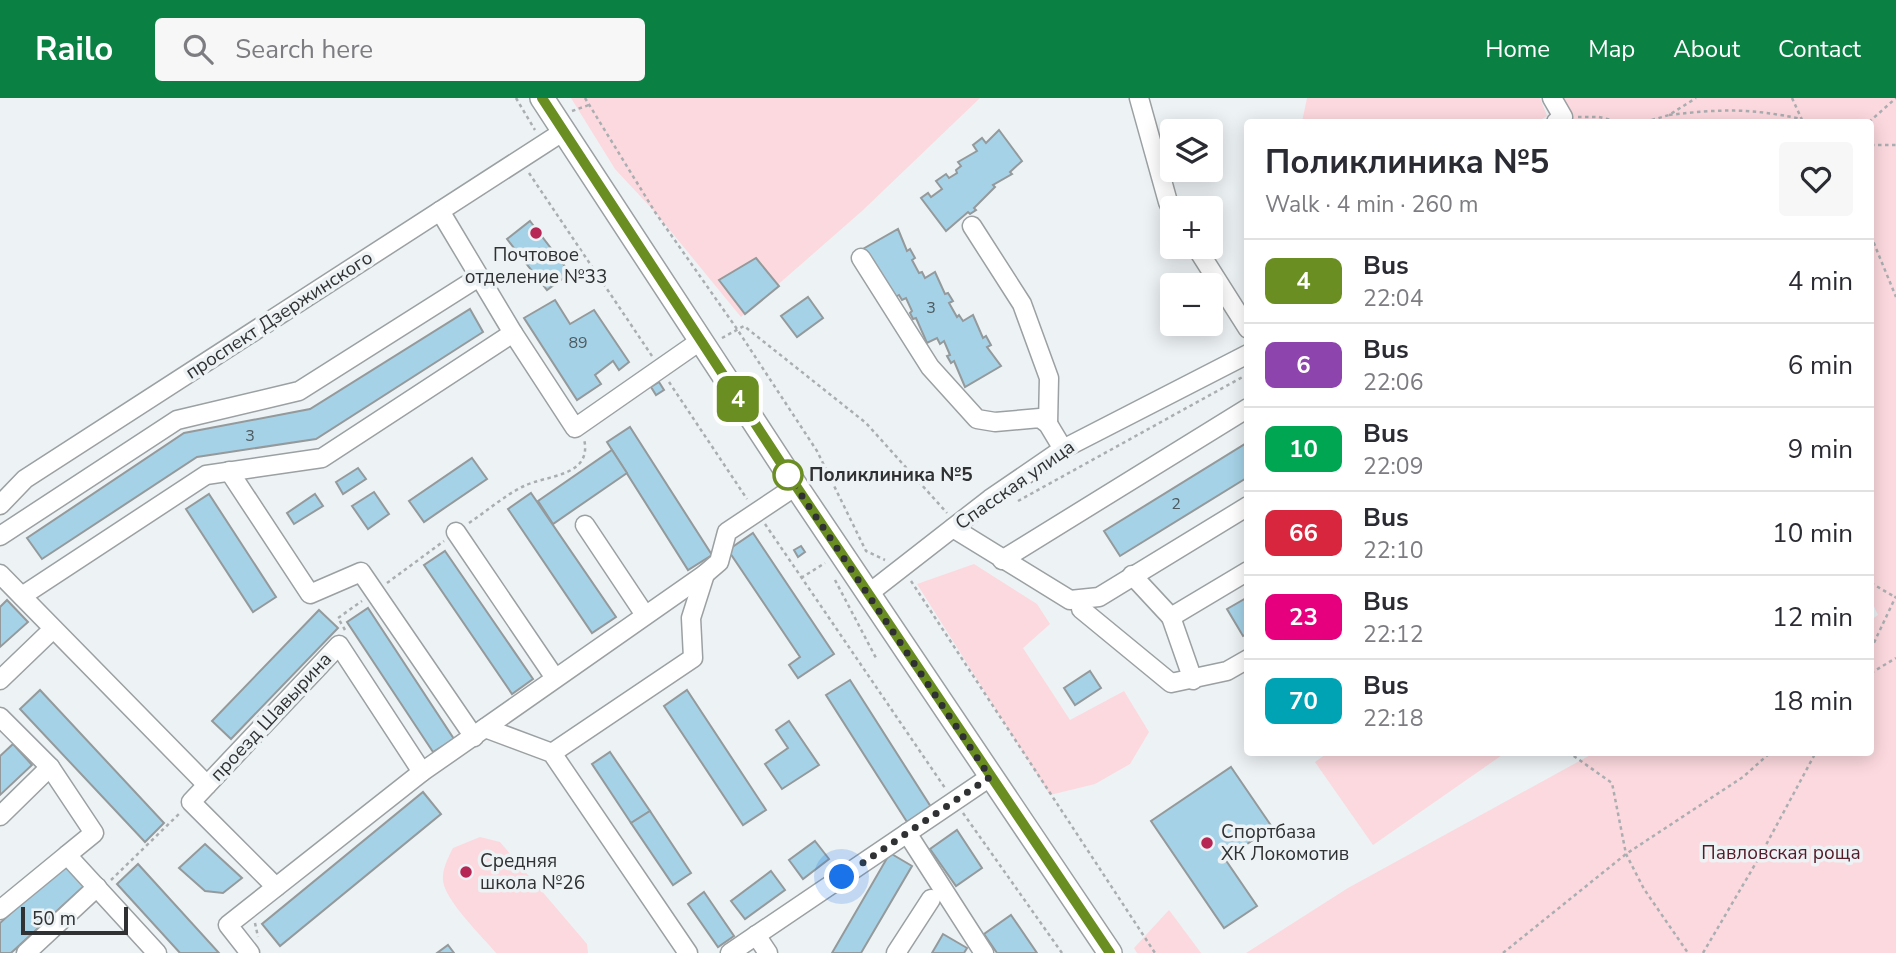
<!DOCTYPE html>
<meta charset="utf-8">
<style>
:root{--surface:#fff;--page:#f7f7f7;--text:#2b2b33;--muted:#7c7c81;--line:#e1e1e2;--accent:#0b8043}
body{margin:0;font-family:"Nunito Sans",sans-serif;background:var(--page);color:var(--text);height:100vh;display:flex;flex-direction:column;font-size:26px;white-space:nowrap}
*{box-sizing:border-box;margin:0}
p{font-size:23px;color:var(--muted)}
.icon{flex:none;width:38px;height:38px;fill:none;stroke:currentColor;stroke-width:2;stroke-linecap:round;stroke-linejoin:round}
.map{position:relative;flex:1;overflow:hidden}
.sheet{position:absolute;left:1244px;top:21px;width:630px;height:637px;display:flex;flex-direction:column;background:var(--surface);border-radius:7px;box-shadow:0 4px 18px #0003}
.sheet>*{flex:none}
.badge{padding:0 14px;border-radius:10px;font-size:24px;line-height:46px}
.tools{position:absolute;left:1160px;top:21px;display:grid;gap:14px}
.tools a{display:grid;place-items:center;width:63px;height:63px;border-radius:7px;background:var(--surface);box-shadow:0 4px 18px #0003;font-size:35px}
.scale{position:absolute;left:21px;bottom:18px;width:107px;box-sizing:border-box;padding-left:7px;border:4px solid #2f3132;border-top:0;font-size:19px;line-height:24px;white-space:nowrap;color:#2f3132;-webkit-text-stroke:5px #edf2f5;paint-order:stroke}
.you{position:absolute;width:35px;height:35px;margin:-18px;border:5px solid #fff;border-radius:50%;background:#1a73e8;box-shadow:0 0 0 10px #1a73e833}
.map>.badge{position:absolute;translate:-50% -50%;box-shadow:0 0 0 4px #fff}
.round{display:grid;place-items:center;flex:none;width:74px;height:74px;border-radius:7px;background:var(--page)}
.headline{display:flex;align-items:center;justify-content:space-between;height:119px;padding:0 21px}
h1{font-size:33px;font-weight:700;line-height:52px}
ul{padding:0;list-style:none}
li{display:flex;align-items:center;gap:21px;height:84px;padding:0 21px;border-top:2px solid var(--line)}
li div{flex:1}
li b{display:block;font-size:26px}
li em{font-style:normal}
li .badge{min-width:77px;font-weight:700;text-align:center}
header{display:flex;align-items:center;gap:42px;box-sizing:border-box;height:98px;padding:0 35px;background:var(--accent);color:#fff}
header strong{font-size:33px}
nav{display:flex;gap:38px;margin-inline-start:auto;font-size:24px}
.search{width:490px;height:63px;background:var(--page);display:flex;align-items:center;gap:18px;box-sizing:border-box;padding:0 24px;border-radius:7px;color:var(--muted);font-size:26px}
.map>svg:first-child{display:block}
.green{fill:#fcd9de}
.building{fill:#a6d2e7;stroke:#94999b;stroke-width:2}
.lines{fill:none;stroke-linecap:round;stroke-linejoin:round}
.minor-casing{stroke:#9ba0a2;stroke-width:21}
.major-casing{stroke:#9ba0a2;stroke-width:26}
.path{stroke:#aaaeb1;stroke-width:2.5;stroke-dasharray:3.5 3.5;stroke-linecap:butt}
.minor{stroke:#fff;stroke-width:18}
.major{stroke:#fff;stroke-width:23}
.line-casing{stroke:#fff;stroke-width:16}
.line{stroke:#6b8e23;stroke-width:10}
.walk{stroke:#2f3132;stroke-width:7;stroke-dasharray:0 12.6}
.poi-dot{fill:#b72755;stroke:#edf2f5;stroke-width:2.5}
.stop-dot{fill:#fff;stroke:#6b8e23;stroke-width:3.5}
.labels{text-anchor:middle;dominant-baseline:central;stroke-width:7;stroke-linejoin:round;paint-order:stroke}
.number-label{font-size:16px;fill:#4d595f}
.poi-label{font-size:19px;fill:#2f3132;stroke:#edf2f5;text-anchor:start}
.street-label{font-size:19px;fill:#2f3132;stroke:#edf2f5}
.stop-label{font-size:19px;font-weight:bold;fill:#2f3132;stroke:#edf2f5;text-anchor:start}
.park-label{font-size:19px;fill:#541b29;stroke:#edf2f5}
</style>
<header>
<strong>Railo</strong>
<div class="search"><svg class="icon" aria-label="search" viewBox="0 0 24 24"><circle cx="10" cy="10" r="6"/><path d="M15 15l6 6"/></svg>Search here</div>
<nav><a>Home</a><a>Map</a><a>About</a><a>Contact</a></nav>
</header>
<div class="map">
<svg width="1896" height="855" viewBox="0 0 1896 855">
<rect width="100%" height="100%" fill="#edf2f5"/>
<g class="green">
<path d="M571,0H980L862,113L741,219L655,114L615,71Z"/>
<path d="M1307,0H1540L1547,18L1537,24H1302Z"/>
<path d="M1562,0H1896V855H1246L1348,790L1594,655L1871,654V522L1878,517L1871,502V24H1575Z"/>
<path d="M974,466L1037,506L1050,526L1023,550L1070,622L1124,593L1149,634L1130,666L1095,686L1050,697L917,486Z"/>
<path d="M1329,654H1505V655L1373,747L1315,664Z"/>
<path d="M480,739L500,744L587,846L588,855H496C483,839 444,802 443,782C442,771 448,760 453,750Z"/>
<path d="M1169,812L1201,855H1137L1134,850Z"/>
</g>
<g class="building">
<path d="M999,32L1022,63L1010,74L1012,76L993,87L995,89L974,110L976,112L970,116L968,114L946,133L921,100L928,95L931,99L942,91L936,83L946,76L949,80L957,75L956,72L961,68L958,64L977,53L973,47L982,40L986,45Z"/>
<path d="M530,123L570,175L547,192L507,141Z"/>
<path d="M898,131L907,153L910,151L915,160L912,162L919,175L922,174L925,180L935,174L945,196L948,195L953,203L949,205L957,219L959,217L963,223L973,217L983,240L986,238L991,247L987,249L1001,268L965,289L954,263L951,265L947,258L950,257L944,243L940,246L937,240L927,245L916,220L913,221L910,215L912,213L906,200L902,202L899,197L890,202L861,152Z"/>
<path d="M756,160L779,188L745,216L719,182Z"/>
<path d="M808,199L823,220L797,239L781,218Z"/>
<path d="M555,202L570,226L594,212L629,264L619,272L613,263L595,277L601,286L577,302L524,220Z"/>
<path d="M470,211L483,234L316,341L197,359L42,461L27,440L184,335L310,311Z"/>
<path d="M659,284L664,292L656,297L651,289Z"/>
<path d="M630,329L712,457L688,472L607,344Z"/>
<path d="M1245,346L1248,351V379L1120,458L1104,433Z"/>
<path d="M612,352L627,375L553,426L538,403Z"/>
<path d="M472,360L487,381L424,424L409,403Z"/>
<path d="M358,370L366,381L343,396L336,384Z"/>
<path d="M374,394L389,416L368,431L352,408Z"/>
<path d="M531,395L616,519L592,535L508,411Z"/>
<path d="M209,396L276,499L253,514L186,411Z"/>
<path d="M315,396L323,408L294,426L287,415Z"/>
<path d="M753,435L834,556L798,580L789,567L800,559L728,452Z"/>
<path d="M801,448L805,454L798,459L794,452Z"/>
<path d="M445,453L533,581L512,596L424,467Z"/>
<path d="M1248,499V535L1243,538L1227,511Z"/>
<path d="M7,502L28,524L0,549V509Z"/>
<path d="M368,510L454,641L433,654L347,524Z"/>
<path d="M319,512L338,530L231,641L212,623Z"/>
<path d="M1090,573L1101,590L1075,607L1064,590Z"/>
<path d="M850,582L931,709L907,724L826,597Z"/>
<path d="M40,592L164,725L145,744L20,611Z"/>
<path d="M687,592L766,712L743,727L664,608Z"/>
<path d="M789,623L819,667L782,691L765,666L788,650L776,632Z"/>
<path d="M13,646L32,667L0,697V658Z"/>
<path d="M610,654L650,713L631,725L592,666Z"/>
<path d="M1231,669L1272,729L1225,761L1257,808L1224,830L1151,723Z"/>
<path d="M423,694L441,716L280,848L262,826Z"/>
<path d="M650,713L691,775L673,787L631,725Z"/>
<path d="M957,732L982,770L956,788L930,751Z"/>
<path d="M815,743L829,761L803,781L789,762Z"/>
<path d="M205,746L242,780L223,795L205,793L179,770Z"/>
<path d="M890,755L912,768L861,855H832Z"/>
<path d="M64,766L84,788L11,855H0V825Z"/>
<path d="M138,766L219,855H180L117,786Z"/>
<path d="M771,773L785,792L745,821L731,803Z"/>
<path d="M704,794L734,838L718,849L688,806Z"/>
<path d="M1011,817L1037,855H997L984,836Z"/>
<path d="M943,836L967,850L964,855H932Z"/>
<path d="M448,847L454,855H437Z"/>
</g>
<g class="lines">
<g class="minor-casing">
<g id="minor">
<path d="M1139,0L1168,104L1172,112"/>
<path d="M1552,0L1563,19L1556,24"/>
<path d="M972,128L1022,206L1049,280L1048,326"/>
<path d="M1196,149L1248,231"/>
<path d="M861,160L930,269L977,321L995,324L1040,320L1048,326L1063,351"/>
<path d="M513,235L575,330L700,243"/>
<path d="M229,373L310,496L361,474L474,639"/>
<path d="M0,407L25,381L564,33"/>
<path d="M585,427L645,517"/>
<path d="M953,430L1070,502L1099,499L1248,408"/>
<path d="M456,434L555,580"/>
<path d="M0,438L177,322L299,293L479,179"/>
<path d="M1002,462L1248,310"/>
<path d="M0,476L207,687"/>
<path d="M1132,477L1171,519L1248,473"/>
<path d="M868,496L990,401L1063,351L1248,256"/>
<path d="M22,498L206,377L322,360L513,235L440,113"/>
<path d="M1081,511L1171,585L1227,573L1248,561"/>
<path d="M1171,519L1193,582"/>
<path d="M0,582L52,532"/>
<path d="M0,619L50,669L94,735L67,757L157,855"/>
<path d="M485,630L552,655L688,855"/>
<path d="M552,655L693,560L691,520L705,476"/>
<path d="M0,718L50,669"/>
<path d="M907,735L984,855"/>
<path d="M276,789L191,704L339,547L422,674"/>
<path d="M0,812L67,757"/>
<path d="M756,837L768,855"/>
<path d="M26,855L97,789"/>
<path d="M250,855L228,827L422,674L705,476L719,464L727,434L796,388"/>
<path d="M730,855L990,679"/>
<path d="M896,855L931,801"/>
</g>
</g>
<g class="major-casing">
<path id="major" d="M542,0L796,388L1110,855"/>
</g>
<g class="path">
<path d="M516,0L535,32"/>
<path d="M585,0L655,114L737,231L817,353L866,453L885,462"/>
<path d="M1792,0L1803,24"/>
<path d="M572,13L589,7"/>
<path d="M1669,17C1719,11 1751,10 1801,21"/>
<path d="M1578,19H1599L1620,24"/>
<path d="M1645,24L1669,17L1696,0"/>
<path d="M1869,24L1896,0"/>
<path d="M1871,47H1896"/>
<path d="M529,75L652,258"/>
<path d="M1871,138L1896,199"/>
<path d="M722,240L744,228L866,325L947,415"/>
<path d="M669,284L747,401"/>
<path d="M1018,403L1248,276"/>
<path d="M469,425C487,413 505,397 524,388C546,377 593,379 584,341"/>
<path d="M765,426L945,690"/>
<path d="M801,480L825,465"/>
<path d="M835,482L876,560"/>
<path d="M911,483L1155,855"/>
<path d="M387,485L444,443"/>
<path d="M1871,485L1895,499"/>
<path d="M345,532L338,520L362,503"/>
<path d="M1871,551L1896,498"/>
<path d="M1871,575L1896,560"/>
<path d="M1568,654L1612,685L1626,756L1644,791L1688,855"/>
<path d="M963,715L1062,855"/>
<path d="M111,782L181,714"/>
<path d="M255,825L258,839"/>
<path d="M1503,855L1626,756L1743,679L1771,654"/>
<path d="M1703,855L1760,758L1816,654"/>
</g>
<use href="#minor" class="minor"/>
<use href="#major" class="major"/>
</g>
<g class="lines">
<g class="line-casing">
<path id="line" d="M542,0L796,388L1110,855"/>
</g>
<use href="#line" class="line"/>
<path class="walk" d="M788,377L990,679L842,779"/>
</g>
<g class="poi-dot">
<circle cx="536" cy="135" r="7"/>
<circle cx="1207" cy="745" r="7"/>
<circle cx="466" cy="774" r="7"/>
</g>
<circle class="stop-dot" cx="788" cy="377" r="14"/>
<g class="labels">
<g class="number-label">
<text x="931" y="210">3</text>
<text x="578" y="245">89</text>
<text x="250" y="338">3</text>
<text x="1176" y="406">2</text>
</g>
<g class="poi-label">
<text x="536" y="157" text-anchor="middle">Почтовое<tspan x="536" dy="22">отделение №33</tspan></text>
<text x="1221" y="734">Спортбаза<tspan x="1221" dy="22">ХК Локомотив</tspan></text>
<text x="480" y="763">Средняя<tspan x="480" dy="22">школа №26</tspan></text>
</g>
<g class="street-label">
<text transform="translate(279 217) rotate(-33)">проспект Дзержинского</text>
<text transform="translate(1015 387) rotate(-35)">Спасская улица</text>
<text transform="translate(271 619) rotate(-47)">проезд Шавырина</text>
</g>
<g class="stop-label">
<text x="809" y="377">Поликлиника №5</text>
</g>
<g class="park-label">
<text x="1781" y="755">Павловская роща</text>
</g>
</g>
</svg>
<div class="tools">
<a><svg class="icon" aria-label="layers" viewBox="0 0 24 24"><path d="M12 4l9 5-9 5-9-5zM3 14l9 5 9-5"/></svg></a>
<a>+</a>
<a>−</a>
</div>
<div class="scale">50 m</div>
<div class="you" style="left:842px;top:779px"></div>
<b class="badge" style="left:738px;top:301px;background:#6b8e23;color:#fff">4</b>
<section class="sheet">
<div class="headline"><div><h1>Поликлиника №5</h1><p>Walk · 4 min · 260 m</p></div><a class="round"><svg class="icon" aria-label="heart" viewBox="0 0 24 24"><path d="M12 20l-8-8c-3-5 5-10 8-4 3-6 11-1 8 4z"/></svg></a></div>
<ul>
<li><span class="badge" style="background:#6b8e23;color:#fff">4</span><div><b>Bus</b><p>22:04</p></div><em>4 min</em></li>
<li><span class="badge" style="background:#8e44ad;color:#fff">6</span><div><b>Bus</b><p>22:06</p></div><em>6 min</em></li>
<li><span class="badge" style="background:#00a651;color:#fff">10</span><div><b>Bus</b><p>22:09</p></div><em>9 min</em></li>
<li><span class="badge" style="background:#d7263d;color:#fff">66</span><div><b>Bus</b><p>22:10</p></div><em>10 min</em></li>
<li><span class="badge" style="background:#e6007e;color:#fff">23</span><div><b>Bus</b><p>22:12</p></div><em>12 min</em></li>
<li><span class="badge" style="background:#00a3b4;color:#fff">70</span><div><b>Bus</b><p>22:18</p></div><em>18 min</em></li>
</ul>
</section>
</div>
